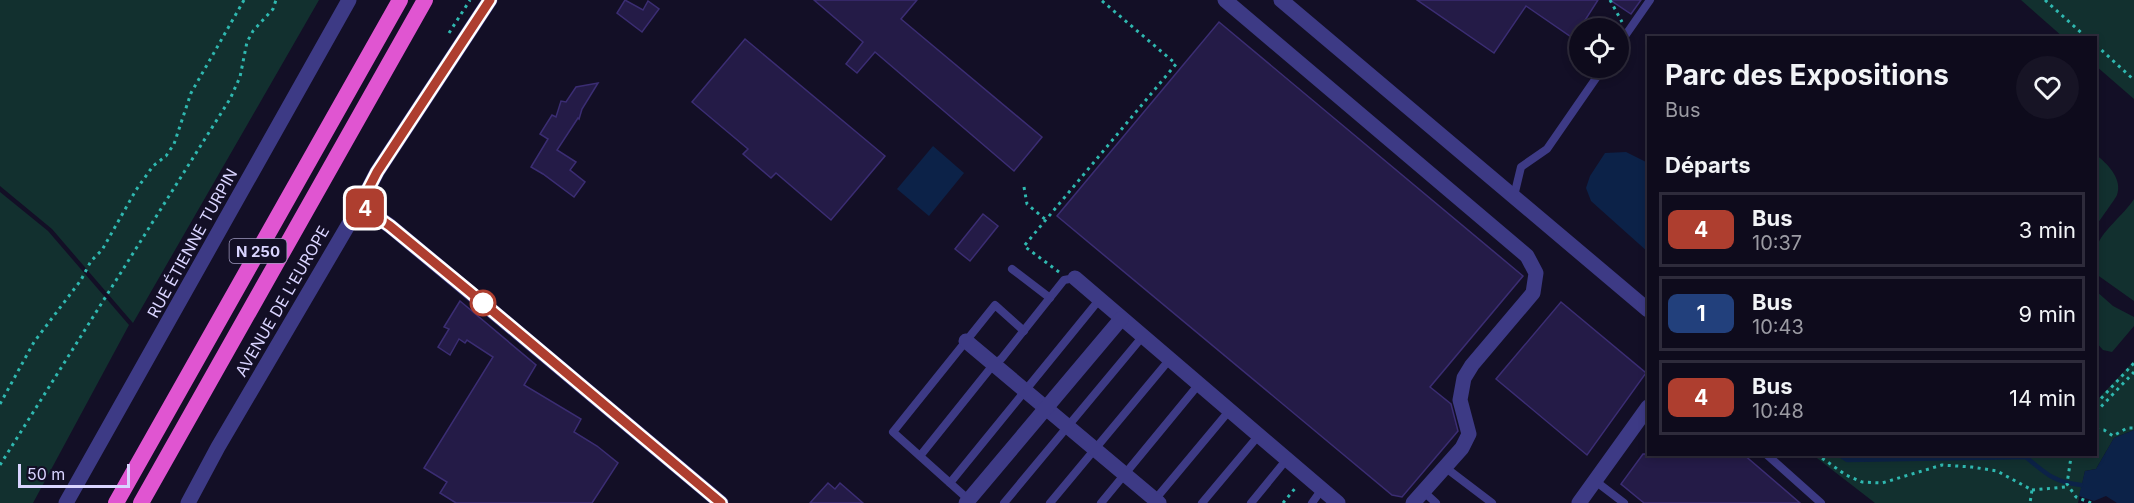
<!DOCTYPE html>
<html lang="fr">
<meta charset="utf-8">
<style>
:root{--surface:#0e0b1c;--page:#171425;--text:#f1f3f6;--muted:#9b9ba3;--line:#2e2b3b}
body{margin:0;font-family:Inter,sans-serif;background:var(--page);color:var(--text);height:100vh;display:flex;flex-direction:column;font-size:22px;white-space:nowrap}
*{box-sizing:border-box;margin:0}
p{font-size:20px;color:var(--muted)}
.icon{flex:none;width:33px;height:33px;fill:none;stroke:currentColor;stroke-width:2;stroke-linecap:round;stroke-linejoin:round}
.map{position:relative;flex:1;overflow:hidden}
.sheet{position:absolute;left:1647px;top:36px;width:450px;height:420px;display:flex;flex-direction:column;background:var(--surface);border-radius:0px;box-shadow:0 3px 9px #0003,0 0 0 2px var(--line)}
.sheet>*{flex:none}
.badge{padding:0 12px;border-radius:9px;font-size:21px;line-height:39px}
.buttons{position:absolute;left:1569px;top:18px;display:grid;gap:12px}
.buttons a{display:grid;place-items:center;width:60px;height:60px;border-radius:50%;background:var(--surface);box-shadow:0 3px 9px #0003,0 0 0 2px var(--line);font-size:30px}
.scale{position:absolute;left:18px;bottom:15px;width:112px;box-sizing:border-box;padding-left:6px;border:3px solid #d9d4ff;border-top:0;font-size:16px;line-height:21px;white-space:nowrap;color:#d9d4ff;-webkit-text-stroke:4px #130f26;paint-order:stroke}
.map>.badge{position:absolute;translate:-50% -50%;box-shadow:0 0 0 3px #fff}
h2{padding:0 18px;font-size:22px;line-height:54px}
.round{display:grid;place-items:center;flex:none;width:63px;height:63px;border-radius:32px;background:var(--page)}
.summary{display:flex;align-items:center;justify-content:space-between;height:102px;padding:0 18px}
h1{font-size:28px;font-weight:700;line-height:45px}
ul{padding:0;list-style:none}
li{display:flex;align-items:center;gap:18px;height:75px;margin:0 12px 9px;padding:0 6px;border:3px solid var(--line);border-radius:0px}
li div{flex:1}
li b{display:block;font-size:22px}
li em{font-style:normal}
li .badge{min-width:66px;font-weight:700;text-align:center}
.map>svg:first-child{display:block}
.green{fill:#12302f}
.water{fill:#0c2248}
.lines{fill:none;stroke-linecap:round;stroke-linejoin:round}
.stream{stroke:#0c2248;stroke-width:4.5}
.building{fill:#241b47;stroke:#3b2d73;stroke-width:1.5}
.path{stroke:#2fb8b0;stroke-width:3;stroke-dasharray:3 4.5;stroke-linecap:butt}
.service{stroke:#3d3a85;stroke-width:8}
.minor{stroke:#3d3a85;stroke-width:15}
.trunk{stroke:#e055d1;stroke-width:16}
.line-casing{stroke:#fff;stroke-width:14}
.line{stroke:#ae3e2f;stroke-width:9}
.stop-dot{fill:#fff;stroke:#ae3e2f;stroke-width:3}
.labels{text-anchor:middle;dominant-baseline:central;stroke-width:4.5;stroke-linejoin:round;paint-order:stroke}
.shield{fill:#130f26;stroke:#9e99be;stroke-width:1.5}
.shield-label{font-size:15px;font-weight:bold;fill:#d9d4ff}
.street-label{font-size:16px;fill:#d9d4ff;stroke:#130f26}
</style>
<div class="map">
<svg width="2134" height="503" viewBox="0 0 2134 503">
<rect width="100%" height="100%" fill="#130f26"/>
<g class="green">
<path d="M0,0H319L133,323L52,229L0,186Z"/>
<path d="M2021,0H2134V99L2096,66V38L2063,37Z"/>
<path d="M2096,155C2107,163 2123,179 2117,195C2116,198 2099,221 2096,226Z"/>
<path d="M0,192L48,231L129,325L33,503H0Z"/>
<path d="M2134,199V301L2096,274C2095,266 2094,256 2096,249C2100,232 2124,215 2134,199Z"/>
<path d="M2096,291L2113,306L2134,317V326L2112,352L2103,350L2096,342Z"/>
<path d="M2134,361V430L2114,438L2096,469L2085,471L2078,503H1875L1813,455L2096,454V401Z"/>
</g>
<g class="water">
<path d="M933,146L964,173L929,216L897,189Z"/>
<path d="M1626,152L1648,163V252L1591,201L1586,188L1590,176L1605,153Z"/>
<path d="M2134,430V503H2117L2106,496L2094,501L2079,496L2085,471L2096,469L2114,438Z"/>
</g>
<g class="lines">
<path class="stream" d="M1838,454L1847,460L2026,457C2046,474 2054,482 2081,485"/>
</g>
<g class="building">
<path d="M625,0L643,10L648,1L659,9L642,32L617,13Z"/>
<path d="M814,0H917L901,19L1042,137L1014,171L875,52L857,73L846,64L863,42Z"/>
<path d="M1417,0H1598L1580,28V43L1526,6L1494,53Z"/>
<path d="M1610,0H1641L1631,14Z"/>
<path d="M1219,22L1523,276L1430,387L1451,404L1458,431L1402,497L1392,495L1057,216Z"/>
<path d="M745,39L885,156L831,220L776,173L771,178L743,154L748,149L692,102Z"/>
<path d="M598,83L582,109L579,119L578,118L557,150L576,162L570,170L585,182L574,197L543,174L531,167L548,139L540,134L552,115L556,117L561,101L566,102L576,87Z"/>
<path d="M983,214L998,226L970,261L955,249Z"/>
<path d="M460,301L536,365L524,385L581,419L574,432L597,446L618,463L592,503H456L440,493L447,482L424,468L493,357L467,340L465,343L459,339L450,355L438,347L449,329L444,327Z"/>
<path d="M1561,302L1646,373L1587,455L1496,379Z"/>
<path d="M1643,454H1743L1800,503H1644L1621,484Z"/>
<path d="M828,483L835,489L840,483L863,503H810Z"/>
</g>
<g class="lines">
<g class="path">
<path d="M1610,0L1622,22"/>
<path d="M2045,0L2087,38"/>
<path d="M449,33L470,0"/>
<path d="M2096,45L2134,80"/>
<path d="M1024,187L1027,204L1046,220"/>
<path d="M1059,272L1024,246L1176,64L1101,0"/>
<path d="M268,330L275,318"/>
<path d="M0,404L34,342L81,280L91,261L102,250L136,190L153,166L166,156L174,144L191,93L244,0"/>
<path d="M2096,404L2134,363"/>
<path d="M2096,412L2134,372"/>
<path d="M2096,429L2104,430L2113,436L2127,428H2134"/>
<path d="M1816,454L1846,475L1862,482L1882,483L1942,465L1972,467L1997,471L2032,490L2030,503"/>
<path d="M2069,454L2071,457L2067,484L2076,497L2091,503"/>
<path d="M0,465L230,99L240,77L247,42L253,31L273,9L276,0"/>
<path d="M2032,490L2065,487L2067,484"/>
<path d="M1283,503L1297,486"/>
</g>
<g class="service">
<path d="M1618,46L1650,0"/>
<path d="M1514,196L1521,167L1547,149L1603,68"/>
<path d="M1012,269L1050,298"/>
<path d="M1766,454L1821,503"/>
<path d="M920,456L989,370L1002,358L1064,280L1075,278"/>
<path d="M1446,468L1492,503"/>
<path d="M1594,480L1624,503"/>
<path d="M950,483L1099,300"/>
<path d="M1424,492L1436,503"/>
<path d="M969,500L893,432L995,305L1024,331"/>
<path d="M1153,502L1229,411"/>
<path d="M1004,503L1143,336"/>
<path d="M1050,503L1170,359"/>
<path d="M1101,503L1199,384"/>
<path d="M1202,503L1259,435"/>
<path d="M1251,503L1287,459"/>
<path d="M1312,503L1322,489"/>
</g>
<g class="minor">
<path d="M1225,0L1527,256L1536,273L1533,293L1472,365L1464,378L1460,400L1469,434L1462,448L1413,503"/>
<path d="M1281,0L1648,310"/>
<path d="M360,205L390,226L485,305L721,503"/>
<path d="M1075,278L1338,503"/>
<path d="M966,341L1159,503"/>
<path d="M66,503L349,0"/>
<path d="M188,503L218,447L360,205L377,172L490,0"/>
<path d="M966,503L1121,319"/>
<path d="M1579,503L1648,407"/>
</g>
<g class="trunk">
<path d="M116,503L400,0"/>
<path d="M141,503L425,0"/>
</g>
</g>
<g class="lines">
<g class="line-casing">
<path id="line" d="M490,0L377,172L360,205L390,226L470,292L721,503"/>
</g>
<use href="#line" class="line"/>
</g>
<circle class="stop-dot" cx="483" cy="303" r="12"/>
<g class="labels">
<rect class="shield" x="229.5" y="239" width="57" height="24" rx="4.5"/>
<g class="shield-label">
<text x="258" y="251">N 250</text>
</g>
<g class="street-label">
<text transform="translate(192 243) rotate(-61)">RUE ÉTIENNE TURPIN</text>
<text transform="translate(282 301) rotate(-60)">AVENUE DE L'EUROPE</text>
</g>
</g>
</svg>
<div class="buttons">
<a><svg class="icon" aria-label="locate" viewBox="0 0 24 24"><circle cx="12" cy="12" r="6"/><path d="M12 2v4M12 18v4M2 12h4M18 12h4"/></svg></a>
</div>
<div class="scale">50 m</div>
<b class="badge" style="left:365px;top:208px;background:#ae3e2f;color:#fff">4</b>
<section class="sheet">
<div class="summary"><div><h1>Parc des Expositions</h1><p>Bus</p></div><a class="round"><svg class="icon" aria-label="heart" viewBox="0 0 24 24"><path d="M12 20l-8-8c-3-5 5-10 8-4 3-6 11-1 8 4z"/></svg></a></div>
<h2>Départs</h2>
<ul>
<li><span class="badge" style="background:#ae3e2f;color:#fff">4</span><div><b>Bus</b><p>10:37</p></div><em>3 min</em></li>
<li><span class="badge" style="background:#22407c;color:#fff">1</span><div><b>Bus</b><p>10:43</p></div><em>9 min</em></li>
<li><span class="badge" style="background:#ae3e2f;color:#fff">4</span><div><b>Bus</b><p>10:48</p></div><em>14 min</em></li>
</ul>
</section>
</div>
